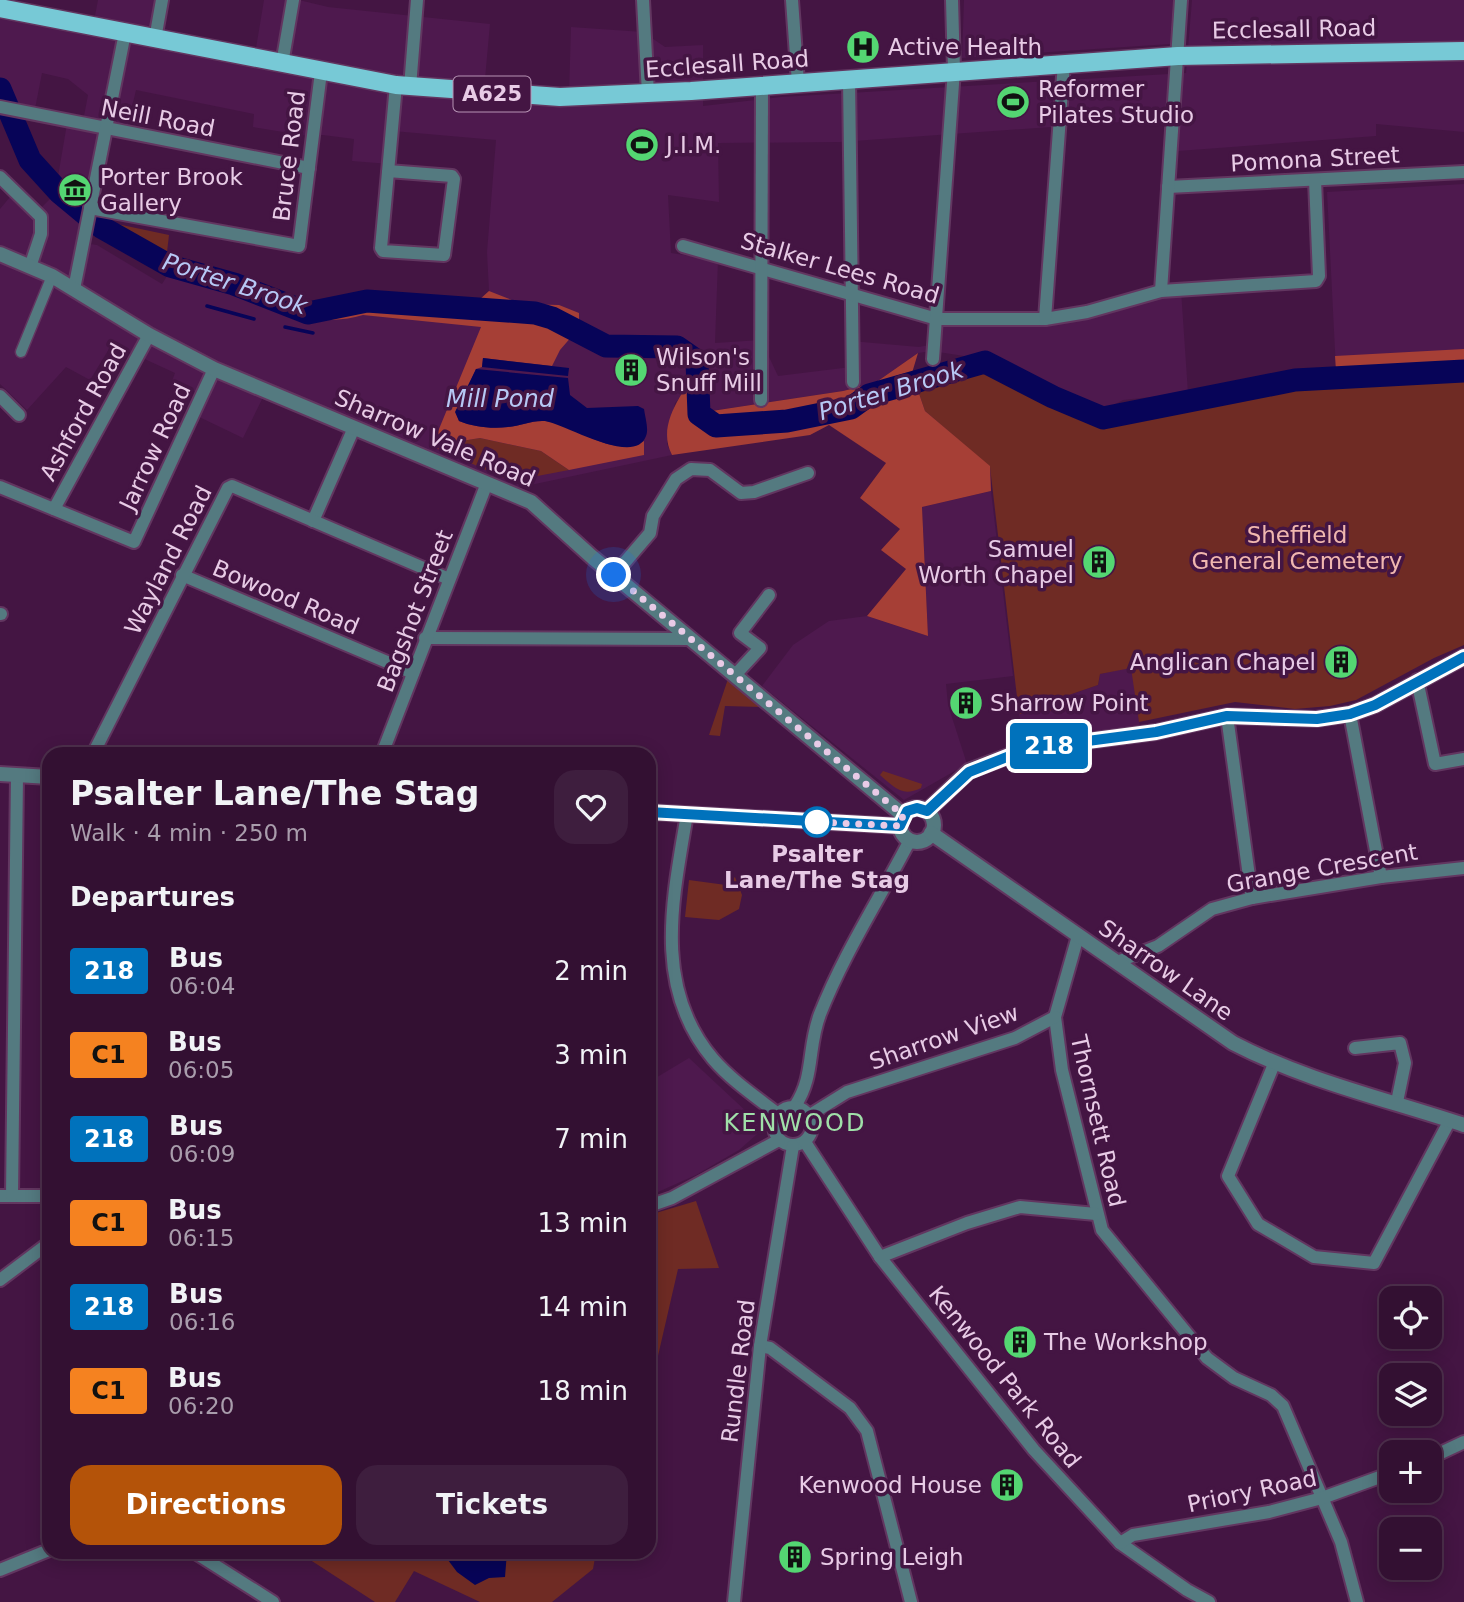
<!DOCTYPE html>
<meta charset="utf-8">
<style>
:root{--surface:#331032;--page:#3e1e3e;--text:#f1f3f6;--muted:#a99dac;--line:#4e304d;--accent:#b45309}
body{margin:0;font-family:"DejaVu Sans",sans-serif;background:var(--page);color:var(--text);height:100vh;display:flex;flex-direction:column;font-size:26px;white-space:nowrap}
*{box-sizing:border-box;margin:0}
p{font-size:23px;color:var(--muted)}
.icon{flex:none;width:38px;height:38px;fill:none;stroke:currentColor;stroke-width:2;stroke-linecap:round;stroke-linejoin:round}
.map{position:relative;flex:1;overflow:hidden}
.drawer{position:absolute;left:42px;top:747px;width:614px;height:812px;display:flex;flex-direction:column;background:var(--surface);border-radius:21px;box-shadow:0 4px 18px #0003,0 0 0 2px var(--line)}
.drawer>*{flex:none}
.badge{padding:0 14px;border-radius:5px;font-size:24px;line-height:46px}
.controls{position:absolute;left:1379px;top:1286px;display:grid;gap:14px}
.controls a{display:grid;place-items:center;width:63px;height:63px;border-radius:14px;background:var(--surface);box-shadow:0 4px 18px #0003,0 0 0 2px var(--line);font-size:35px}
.you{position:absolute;width:35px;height:35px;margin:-18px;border:5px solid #fff;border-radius:50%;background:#1a73e8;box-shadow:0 0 0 10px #1a73e833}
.map>.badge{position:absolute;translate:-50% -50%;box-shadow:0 0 0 4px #fff}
h2{padding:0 28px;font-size:26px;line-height:63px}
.round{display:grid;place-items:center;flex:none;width:74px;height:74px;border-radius:21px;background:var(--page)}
.overview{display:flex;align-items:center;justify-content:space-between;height:119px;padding:0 28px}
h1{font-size:33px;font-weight:700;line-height:52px}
.primary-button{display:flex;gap:14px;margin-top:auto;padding:14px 28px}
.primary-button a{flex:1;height:80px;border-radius:21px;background:var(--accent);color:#fff;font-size:28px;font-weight:700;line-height:80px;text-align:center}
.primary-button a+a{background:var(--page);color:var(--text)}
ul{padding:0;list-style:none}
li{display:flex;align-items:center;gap:21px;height:84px;padding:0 28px}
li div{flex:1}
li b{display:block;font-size:26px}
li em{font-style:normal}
li .badge{min-width:77px;font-weight:700;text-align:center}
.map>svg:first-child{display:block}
.built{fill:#4e194e;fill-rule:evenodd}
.green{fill:#6f2b24}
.forest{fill:#a63f36}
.water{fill:#070458}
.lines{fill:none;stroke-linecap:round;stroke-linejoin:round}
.stream{stroke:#070458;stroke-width:3.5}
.river{stroke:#070458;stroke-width:23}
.pedestrian-casing{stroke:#623660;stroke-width:13}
.minor-casing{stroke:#623660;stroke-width:16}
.tertiary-casing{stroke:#623660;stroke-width:18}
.primary-casing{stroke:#623660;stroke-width:21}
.pedestrian{stroke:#547a80;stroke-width:10}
.minor{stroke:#547a80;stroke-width:12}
.tertiary{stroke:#547a80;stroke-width:14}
.primary{stroke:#77c9d6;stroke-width:18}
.line-casing{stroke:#fff;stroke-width:16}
.line{stroke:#0072bc;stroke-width:10}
.walk{stroke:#e8cbe6;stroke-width:7;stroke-dasharray:0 12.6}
.stop-dot{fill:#fff;stroke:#0072bc;stroke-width:3.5}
.labels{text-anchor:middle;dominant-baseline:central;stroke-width:7;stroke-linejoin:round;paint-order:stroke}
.shield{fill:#441543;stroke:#b794b5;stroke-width:2}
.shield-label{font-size:21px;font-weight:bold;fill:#e8cbe6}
.street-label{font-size:23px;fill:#e8cbe6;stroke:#441543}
.poi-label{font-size:23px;fill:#e8cbe6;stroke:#441543;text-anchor:start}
.park-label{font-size:23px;fill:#f0b7af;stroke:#441543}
.stop-label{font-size:23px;font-weight:bold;fill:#e8cbe6;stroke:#441543}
.water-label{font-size:24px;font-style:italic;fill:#b6c8f5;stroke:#441543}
.neighbourhood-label{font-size:24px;letter-spacing:2px;fill:#a0e0a9;stroke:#441543}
</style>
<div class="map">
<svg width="1464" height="1602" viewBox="0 0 1464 1602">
<rect width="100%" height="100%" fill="#441543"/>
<g class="built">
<path d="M98,0H162L156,39L255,54L264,0H299L328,7L490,24L484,90L569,95L571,27L643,32L665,47L703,45V106L781,97L1186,73L1192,0H1464V132L1376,124V136L1178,151V118L840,142L718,143L719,202L668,195L671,253L718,260L715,343L761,340L778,376L851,367V341L919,347L934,344L937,319H1045L1181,290L1188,393L1123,400L1102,411L1063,399L996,361L932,351L918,353L875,383L843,391L704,412L700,364L687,390L675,403L667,444L672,455L507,490L265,393L243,438L195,415L204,396L172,381L175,373L112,344L90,380L66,367L27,410L0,384V209L15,191L37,212L55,194L68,118L83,121L88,95L68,79L42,73L34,114L0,108V8L93,26ZM136,90L254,114L253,127L308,136L323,135L354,139L352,161L389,164L393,131L496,140L487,252L489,291L480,300L363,297L321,305L166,261L171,270L162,284L97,245L83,243L106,130L126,133Z"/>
<path d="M964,0H1173L1170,44L962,58Z"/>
<path d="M1464,184V363L1336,370L1327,192Z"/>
<path d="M991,491L1013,676L946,684L948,705L967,764L904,800L762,686L793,645L829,621L867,616L928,636L922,507Z"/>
<path d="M1132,667L1141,734L1027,749L1019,714L1055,710L1054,704L1063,697L1098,685L1100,674Z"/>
<path d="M689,1058L764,1128L739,1150L696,1175L649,1196V1082Z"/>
</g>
<g class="green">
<path d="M117,224L169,235L166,261L117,230Z"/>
<path d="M965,360L990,365L1052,398L1102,419L1269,388L1464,380V645L1434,658L1356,700L1330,706L1295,709L1235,702L1139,722L1131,668L1100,674L1098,685L1063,697L1061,703L1055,704V710L1019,714L990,467L925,411L912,373Z"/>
<path d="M480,438L541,451L569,470L511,481L441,450L455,442Z"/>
<path d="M728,679L761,707L725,706L720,736L709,735Z"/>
<path d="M883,771L922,784L921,788C902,797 895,788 880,775Z"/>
<path d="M735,877L742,895L739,909L719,920L685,917L689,880L726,885Z"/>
<path d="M696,1201L719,1268L678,1269L649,1395V1215Z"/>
<path d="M298,1552H596L593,1569L552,1602H480L414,1571L395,1602H375Z"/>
</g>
<g class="forest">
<path d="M166,261L321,305L363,297L479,300L489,291L522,304L559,305L579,313V328L560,350L552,366L483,358L482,367L476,369L456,413L459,421C473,427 492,429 508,427C520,426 532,420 545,421C577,425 611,459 644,441V455L569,470L541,451L480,438L455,442L440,450L432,446L481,327L363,315C318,329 290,308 250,295C222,286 194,281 166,271Z"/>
<path d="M1464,349V363L1336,370L1335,356Z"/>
<path d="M918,353L912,373L925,411L990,466L991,491L922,507L928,636L867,616L906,569L881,550L900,529L860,498L886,463L829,425L810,435L672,455C655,422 686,391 701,362L705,412L843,391L875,383Z"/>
</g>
<g class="water">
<path d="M683,342L700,355L691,360L676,350L649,351L648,343Z"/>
<path d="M483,358L569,368L568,376L482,367Z"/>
<path d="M476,369L568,378L570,395L587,408L638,406L644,409C645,417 649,429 646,436C635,467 565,424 545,421C532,420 520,426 508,427C492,429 473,427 459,421L455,412Z"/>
<path d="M442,1552H507L505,1577L489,1578L475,1585L457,1572Z"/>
</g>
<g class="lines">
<g class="stream">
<path d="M207,306L254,319"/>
<path d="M285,327L313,333"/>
</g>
<path class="river" d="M0,89L30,160L60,193L101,227L170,266L234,284L308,313L367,301L535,313L552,318L606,346L677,347L697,361L699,414L716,426L787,421L851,408L869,395L985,362L1053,397L1103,418L1295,380L1464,371"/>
<g class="pedestrian-casing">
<path id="pedestrian" d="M21,352L52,276"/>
</g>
<g class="minor-casing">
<g id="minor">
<path d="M643,0L648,94"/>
<path d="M792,0L798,83"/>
<path d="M155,39L162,0"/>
<path d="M282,64L293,0"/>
<path d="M849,79L853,382"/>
<path d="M410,87L417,0"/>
<path d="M0,107L309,168"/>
<path d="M388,171L452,176L454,179L444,255L383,251L381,248L396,85"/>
<path d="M0,177L41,217V234L30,267"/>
<path d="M1168,187L1464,172"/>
<path d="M90,208L299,246L321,72"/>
<path d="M683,246L937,319H1045L1087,312L1161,291L1316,281L1319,276L1315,180"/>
<path d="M74,289L125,33"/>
<path d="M1161,291L1181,0"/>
<path d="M1045,319L1064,63"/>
<path d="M933,359L954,70L952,0"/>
<path d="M0,396L19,415"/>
<path d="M761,400L762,86"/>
<path d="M0,487L134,542L214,369"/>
<path d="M54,509L149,335"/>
<path d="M313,521L353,430"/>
<path d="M182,575L413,673"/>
<path d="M614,575L650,533L653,516L676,479L691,469L710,470L741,493L754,492L808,473"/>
<path d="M0,614H1"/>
<path d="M425,638L692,639"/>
<path d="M736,674L760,648L740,633L769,595"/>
<path d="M1417,680L1435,764L1464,759"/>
<path d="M1350,714L1381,877"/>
<path d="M1227,716L1252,898"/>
<path d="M93,754L228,488L232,486L449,579"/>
<path d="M382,754L487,483"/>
<path d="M687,814C673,898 652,987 713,1059C731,1080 756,1097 778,1114"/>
<path d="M1078,936L1055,1017L1062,1070L1102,1230L1207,1358L1234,1378L1271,1395L1283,1406L1341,1542L1357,1602"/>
<path d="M1117,962L1158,946L1212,909L1252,898L1381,877L1464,868"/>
<path d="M1355,1048L1400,1043L1405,1063L1397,1102"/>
<path d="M1274,1064L1228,1176L1258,1224L1314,1257L1374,1263L1450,1120"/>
<path d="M795,1106C815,1076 807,1048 820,1014C844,953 880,898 910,840"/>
<circle cx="793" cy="1126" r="19"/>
<path d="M810,1115L847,1092L1015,1038L1055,1017"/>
<path d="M805,1142L880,1257L1034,1450L1120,1543L1187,1590L1209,1602"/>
<path d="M0,1196H49"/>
<path d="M12,1196L17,775"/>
<path d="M649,1206L672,1198L779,1140"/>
<path d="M880,1257L967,1223L1020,1207L1096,1214"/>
<path d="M0,1280L49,1243"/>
<path d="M760,1346L770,1348L850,1408L867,1431L911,1602"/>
<path d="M1430,1458L1464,1442"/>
<path d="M1120,1543L1133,1535L1269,1512L1322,1498L1391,1473"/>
<path d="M194,1552L273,1602"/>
<path d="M0,1570L49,1550"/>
<path d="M734,1602L760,1346L793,1146"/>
</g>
</g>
<g class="tertiary-casing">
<g id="tertiary">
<path d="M0,254L52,276L149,335L214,369L531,502L592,557L903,815"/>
<path d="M0,774L49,777"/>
<circle cx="917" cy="825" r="17"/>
<path d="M927,811L969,771L1027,749L1156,732L1227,716L1316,719L1350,714L1375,705L1464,657"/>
<path d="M649,812L900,826"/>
<path d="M931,833L1233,1043C1306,1081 1386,1099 1464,1125"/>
</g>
</g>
<g class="primary-casing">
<path id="primary" d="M0,8L396,85L560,97L691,91L1178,56L1464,51"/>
</g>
<use href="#pedestrian" class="pedestrian"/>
<use href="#minor" class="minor"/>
<use href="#tertiary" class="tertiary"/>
<use href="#primary" class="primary"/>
</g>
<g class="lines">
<g class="line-casing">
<path id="line" d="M649,812L900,826L907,811L917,808L927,811L969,772L1027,749L1156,732L1227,716L1317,719L1350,714L1375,705L1464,657"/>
</g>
<use href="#line" class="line"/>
<path class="walk" d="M614,575L903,815L900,826L817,822"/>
</g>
<defs>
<g id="hospital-disc" transform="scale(1.75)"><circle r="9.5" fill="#54d672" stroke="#441543"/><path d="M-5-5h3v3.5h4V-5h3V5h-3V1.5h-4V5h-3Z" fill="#111"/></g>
<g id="stadium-disc" transform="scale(1.75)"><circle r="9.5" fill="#54d672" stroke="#441543"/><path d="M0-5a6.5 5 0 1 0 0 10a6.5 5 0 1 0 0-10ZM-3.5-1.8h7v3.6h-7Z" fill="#111"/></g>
<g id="museum-disc" transform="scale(1.75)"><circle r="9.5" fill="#54d672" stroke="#441543"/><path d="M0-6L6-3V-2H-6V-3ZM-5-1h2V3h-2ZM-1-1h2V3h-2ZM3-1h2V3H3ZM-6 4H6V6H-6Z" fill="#111"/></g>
<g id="building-disc" transform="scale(1.75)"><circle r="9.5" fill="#54d672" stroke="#441543"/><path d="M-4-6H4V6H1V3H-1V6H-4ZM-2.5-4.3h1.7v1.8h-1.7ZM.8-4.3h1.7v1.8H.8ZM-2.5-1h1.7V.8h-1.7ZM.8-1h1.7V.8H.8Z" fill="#111"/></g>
</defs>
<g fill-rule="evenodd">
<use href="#hospital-disc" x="863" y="47"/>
<use href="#stadium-disc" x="1013" y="102"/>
<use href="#stadium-disc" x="642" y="145"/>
<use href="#museum-disc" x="75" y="190"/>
<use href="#building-disc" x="631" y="370"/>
<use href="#building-disc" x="1099" y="562"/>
<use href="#building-disc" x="1341" y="662"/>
<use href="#building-disc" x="966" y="703"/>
<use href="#building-disc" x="1020" y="1342"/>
<use href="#building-disc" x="1007" y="1485"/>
<use href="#building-disc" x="795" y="1557"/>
</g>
<circle class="stop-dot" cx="817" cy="822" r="14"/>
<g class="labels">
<rect class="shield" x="453.5" y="76.5" width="77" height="35" rx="5"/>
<g class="shield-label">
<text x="492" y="94">A625</text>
</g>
<g class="street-label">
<text transform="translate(1294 29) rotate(-1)">Ecclesall Road</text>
<text transform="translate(727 64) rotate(-4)">Ecclesall Road</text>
<text transform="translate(158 118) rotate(11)">Neill Road</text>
<text transform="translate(289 156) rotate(-83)">Bruce Road</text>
<text transform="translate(1315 159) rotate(-3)">Pomona Street</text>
<text transform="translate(840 268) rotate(16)">Stalker Lees Road</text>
<text transform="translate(83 412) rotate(-61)">Ashford Road</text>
<text transform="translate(435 438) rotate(23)">Sharrow Vale Road</text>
<text transform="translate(155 447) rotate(-65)">Jarrow Road</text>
<text transform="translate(168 560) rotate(-63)">Wayland Road</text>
<text transform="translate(286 597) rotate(23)">Bowood Road</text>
<text transform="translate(415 611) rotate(-69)">Bagshot Street</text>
<text transform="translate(1322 868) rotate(-10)">Grange Crescent</text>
<text transform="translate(1166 970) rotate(35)">Sharrow Lane</text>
<text transform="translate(944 1037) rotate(-19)">Sharrow View</text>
<text transform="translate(1098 1121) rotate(77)">Thornsett Road</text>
<text transform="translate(738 1371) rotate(-83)">Rundle Road</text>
<text transform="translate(1005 1377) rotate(51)">Kenwood Park Road</text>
<text transform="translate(1252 1491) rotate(-12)">Priory Road</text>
</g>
<g class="poi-label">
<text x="888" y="47">Active Health</text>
<text x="1038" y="89">Reformer<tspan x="1038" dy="26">Pilates Studio</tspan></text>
<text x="666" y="145">J.I.M.</text>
<text x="100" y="177">Porter Brook<tspan x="100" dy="26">Gallery</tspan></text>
<text x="656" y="357">Wilson's<tspan x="656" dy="26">Snuff Mill</tspan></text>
<text x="1074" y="549" text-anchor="end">Samuel<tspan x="1074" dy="26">Worth Chapel</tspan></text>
<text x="1316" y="662" text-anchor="end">Anglican Chapel</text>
<text x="990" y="703">Sharrow Point</text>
<text x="1044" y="1342">The Workshop</text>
<text x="982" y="1485" text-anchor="end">Kenwood House</text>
<text x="820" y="1557">Spring Leigh</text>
</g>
<g class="park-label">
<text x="1297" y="535">Sheffield<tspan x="1297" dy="26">General Cemetery</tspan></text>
</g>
<g class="stop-label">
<text x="817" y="854">Psalter<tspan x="817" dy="26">Lane/The Stag</tspan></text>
</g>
<g class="water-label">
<text transform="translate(235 284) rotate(18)">Porter Brook</text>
<text transform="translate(891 391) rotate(-17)">Porter Brook</text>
<text x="500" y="399">Mill Pond</text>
</g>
<g class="neighbourhood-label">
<text x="795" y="1123">KENWOOD</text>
</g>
</g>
</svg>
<div class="controls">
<a><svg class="icon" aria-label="locate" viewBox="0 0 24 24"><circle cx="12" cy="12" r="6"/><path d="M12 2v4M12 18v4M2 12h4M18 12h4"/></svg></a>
<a><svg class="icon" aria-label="layers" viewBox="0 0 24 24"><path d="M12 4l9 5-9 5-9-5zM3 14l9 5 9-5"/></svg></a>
<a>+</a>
<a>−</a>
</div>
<div class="you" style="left:614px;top:575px"></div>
<b class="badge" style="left:1049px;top:746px;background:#0072bc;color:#fff">218</b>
<section class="drawer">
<div class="overview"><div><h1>Psalter Lane/The Stag</h1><p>Walk · 4 min · 250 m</p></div><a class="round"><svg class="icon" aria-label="heart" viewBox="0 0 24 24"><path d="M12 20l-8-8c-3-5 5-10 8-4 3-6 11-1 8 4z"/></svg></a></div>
<h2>Departures</h2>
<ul>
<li><span class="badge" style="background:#0072bc;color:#fff">218</span><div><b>Bus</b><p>06:04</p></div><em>2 min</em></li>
<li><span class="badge" style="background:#f58220;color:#111">C1</span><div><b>Bus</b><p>06:05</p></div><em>3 min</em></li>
<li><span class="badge" style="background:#0072bc;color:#fff">218</span><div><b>Bus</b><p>06:09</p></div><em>7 min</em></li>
<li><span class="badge" style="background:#f58220;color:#111">C1</span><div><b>Bus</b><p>06:15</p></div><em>13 min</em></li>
<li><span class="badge" style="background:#0072bc;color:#fff">218</span><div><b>Bus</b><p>06:16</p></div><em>14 min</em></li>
<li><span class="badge" style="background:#f58220;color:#111">C1</span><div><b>Bus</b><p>06:20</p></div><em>18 min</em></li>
</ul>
<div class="primary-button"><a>Directions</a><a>Tickets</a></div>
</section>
</div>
